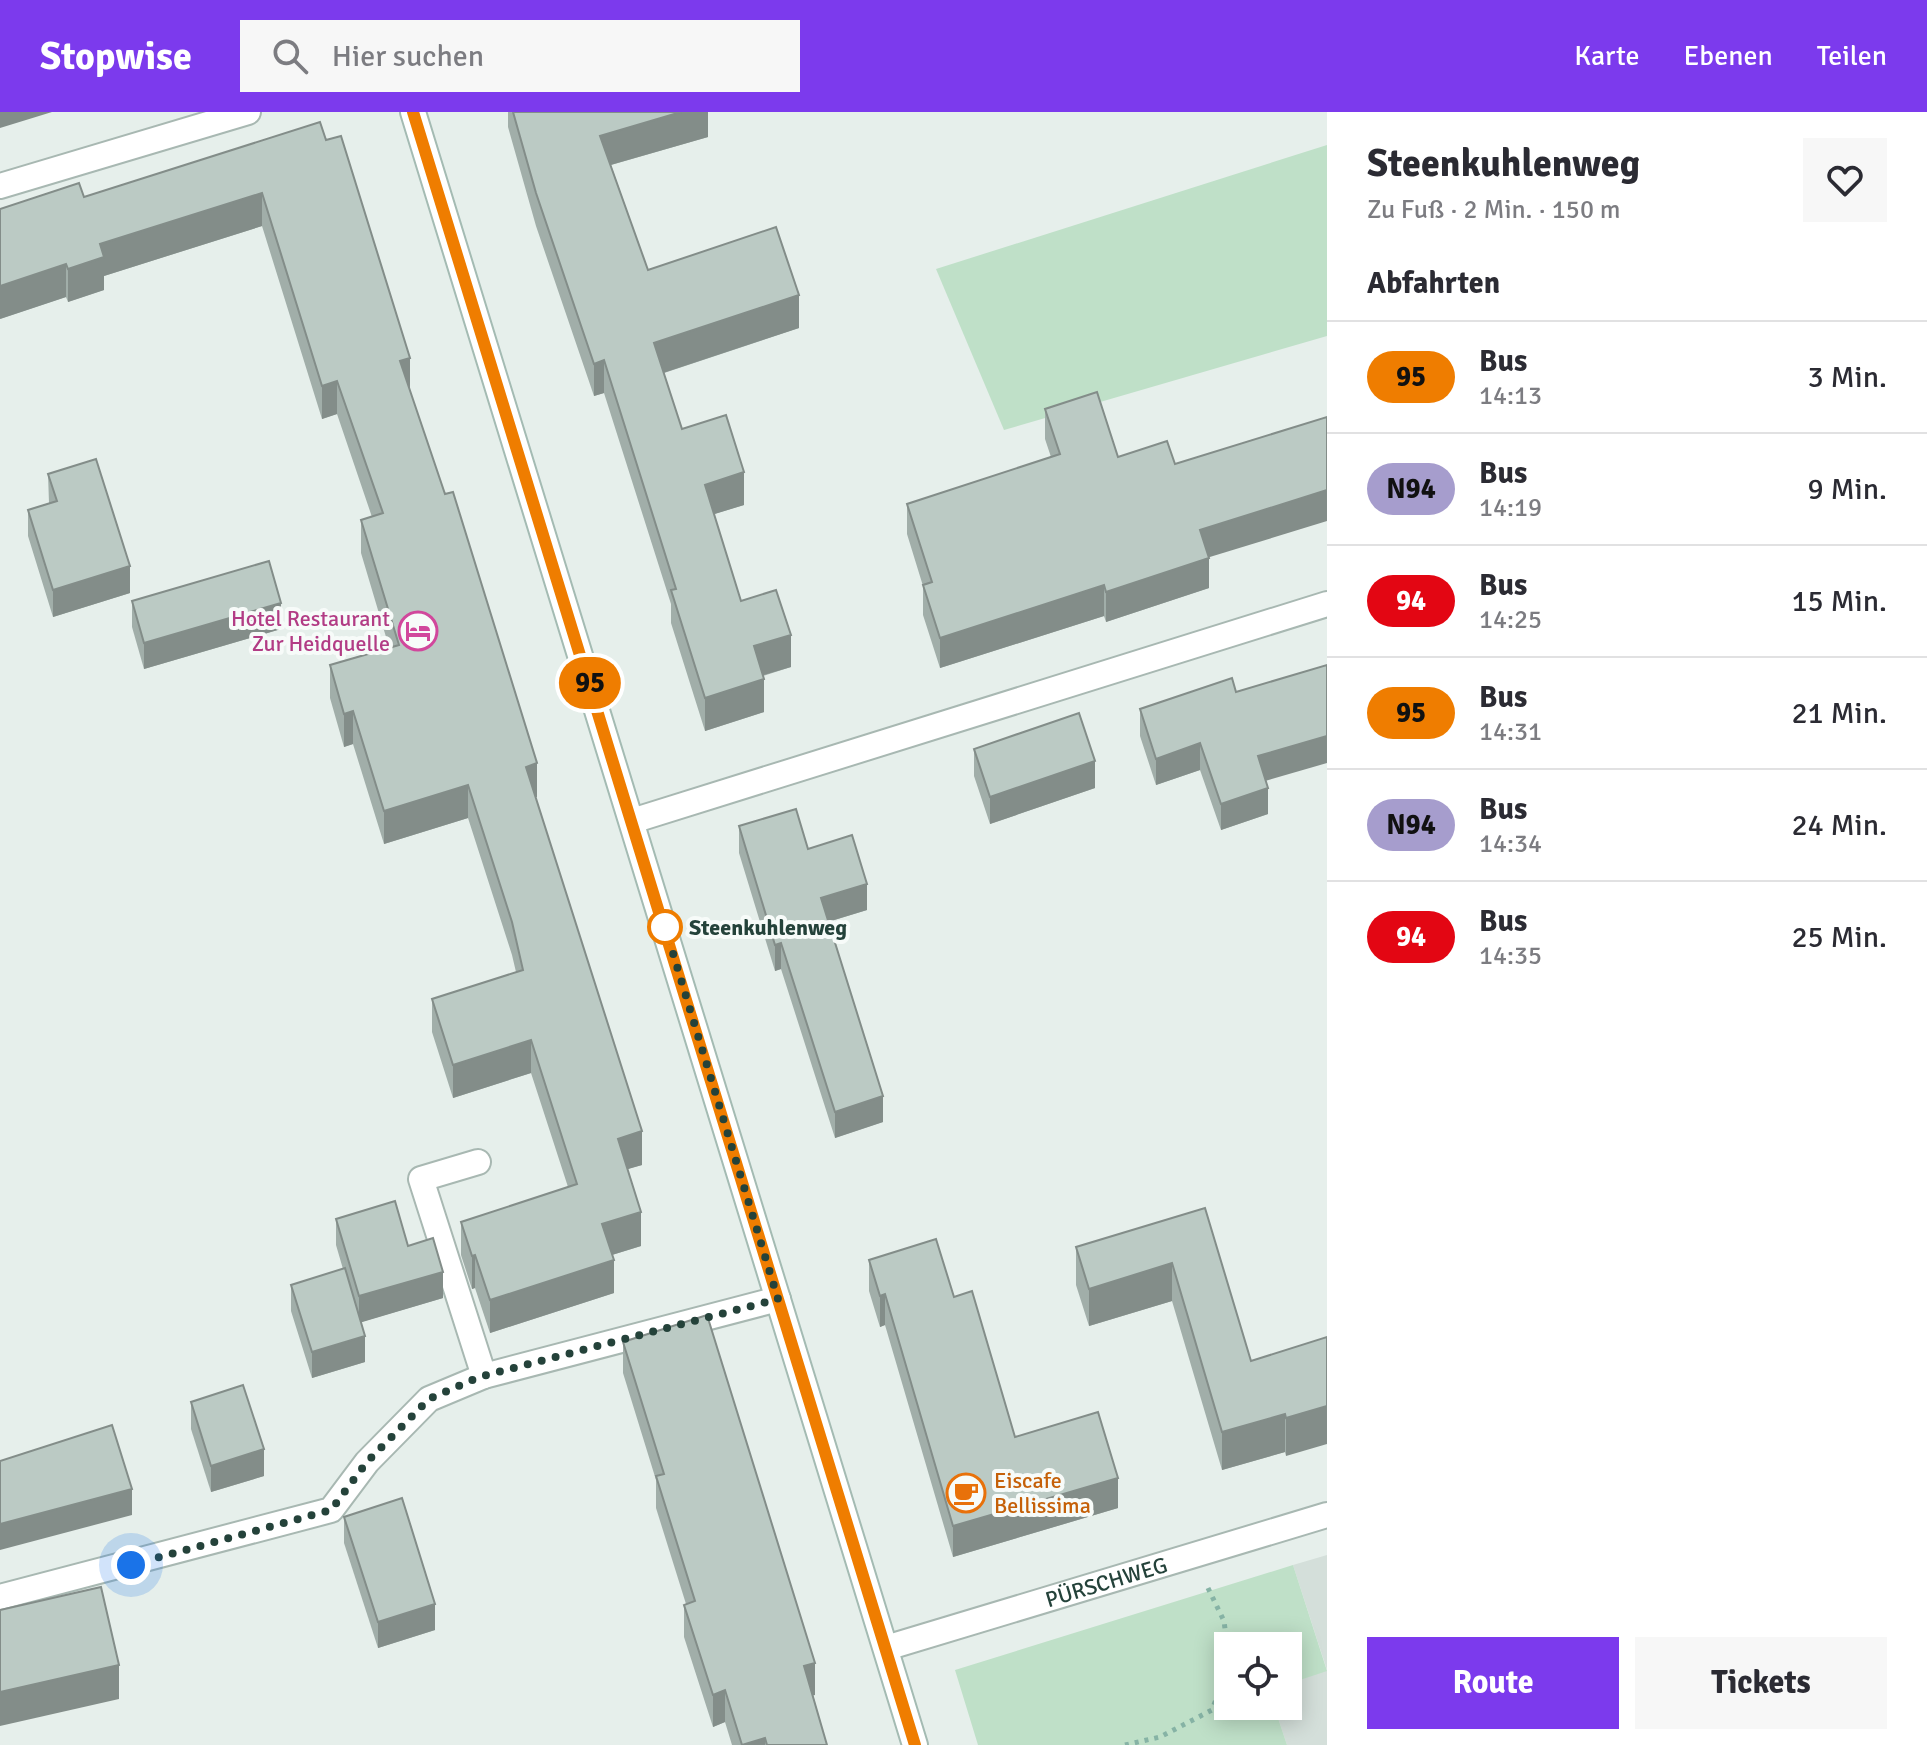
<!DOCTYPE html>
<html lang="de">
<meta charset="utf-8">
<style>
:root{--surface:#fff;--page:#f7f7f7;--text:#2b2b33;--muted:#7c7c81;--line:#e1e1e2;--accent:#7c3aed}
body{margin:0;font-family:Signika,sans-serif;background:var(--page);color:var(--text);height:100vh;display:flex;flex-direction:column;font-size:30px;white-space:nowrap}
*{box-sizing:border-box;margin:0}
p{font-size:26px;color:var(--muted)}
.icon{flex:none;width:44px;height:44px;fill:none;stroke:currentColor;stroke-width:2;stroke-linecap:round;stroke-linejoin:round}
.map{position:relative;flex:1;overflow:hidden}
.drawer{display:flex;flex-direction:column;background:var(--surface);width:600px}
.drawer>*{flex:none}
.badge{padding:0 16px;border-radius:26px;font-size:28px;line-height:52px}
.controls{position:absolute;left:1214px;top:1520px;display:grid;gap:16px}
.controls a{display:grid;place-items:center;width:88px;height:88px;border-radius:0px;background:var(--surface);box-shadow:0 4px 20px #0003;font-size:40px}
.you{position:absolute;width:40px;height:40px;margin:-20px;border:6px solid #fff;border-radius:50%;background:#1a73e8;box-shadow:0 0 0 12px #1a73e833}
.map>.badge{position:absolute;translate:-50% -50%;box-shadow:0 0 0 4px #fff}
h2{padding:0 40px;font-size:30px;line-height:72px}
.round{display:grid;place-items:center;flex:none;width:84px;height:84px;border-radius:0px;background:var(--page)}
.summary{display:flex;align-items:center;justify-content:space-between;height:136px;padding:0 40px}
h1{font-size:38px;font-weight:700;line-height:60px}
.button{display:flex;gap:16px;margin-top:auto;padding:16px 40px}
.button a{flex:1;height:92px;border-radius:0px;background:var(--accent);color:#fff;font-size:32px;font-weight:700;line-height:92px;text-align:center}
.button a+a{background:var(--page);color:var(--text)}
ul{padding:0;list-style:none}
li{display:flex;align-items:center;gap:24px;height:112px;padding:0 40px;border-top:2px solid var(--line)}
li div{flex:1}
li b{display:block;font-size:30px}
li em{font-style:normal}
li .badge{min-width:88px;font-weight:700;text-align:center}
header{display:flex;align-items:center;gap:48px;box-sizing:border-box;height:112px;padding:0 40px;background:var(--accent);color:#fff}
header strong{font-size:38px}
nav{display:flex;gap:44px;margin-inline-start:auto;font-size:28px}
.search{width:560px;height:72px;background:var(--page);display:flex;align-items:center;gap:20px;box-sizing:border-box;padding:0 28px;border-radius:0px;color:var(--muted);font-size:30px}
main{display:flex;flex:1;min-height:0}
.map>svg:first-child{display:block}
.built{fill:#d4dfda}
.green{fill:#bfe0c8}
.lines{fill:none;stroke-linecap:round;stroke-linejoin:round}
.lane-casing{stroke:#a8b8b2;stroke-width:28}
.street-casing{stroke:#a8b8b2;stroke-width:28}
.secondary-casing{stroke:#a4bbb3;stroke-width:28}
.path{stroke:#86b3a5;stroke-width:5;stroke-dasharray:4 6;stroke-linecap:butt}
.lane{stroke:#fff;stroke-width:24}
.street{stroke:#fff;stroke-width:24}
.secondary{stroke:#fff;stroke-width:24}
.wall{fill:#a1aea9}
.shaded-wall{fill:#838d89}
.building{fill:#bbcac4;stroke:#838d89;stroke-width:2}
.line-casing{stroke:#fff;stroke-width:18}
.line{stroke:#ef7d00;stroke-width:12}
.walk{stroke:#24423a;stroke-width:8;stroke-dasharray:0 14.4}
.stop-dot{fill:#fff;stroke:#ef7d00;stroke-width:4}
.labels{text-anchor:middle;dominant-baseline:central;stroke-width:8;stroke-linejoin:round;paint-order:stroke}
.hotel-label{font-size:22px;fill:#b23c85;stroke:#f7fbf9;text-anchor:end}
.stop-label{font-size:22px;font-weight:bold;fill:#24423a;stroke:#f7fbf9;text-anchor:start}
.food-label{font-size:22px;fill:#c56008;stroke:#f7fbf9;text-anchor:start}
.street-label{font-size:22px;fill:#24423a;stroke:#f7fbf9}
</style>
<header>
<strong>Stopwise</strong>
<div class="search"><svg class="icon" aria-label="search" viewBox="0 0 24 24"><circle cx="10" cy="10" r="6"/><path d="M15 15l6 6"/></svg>Hier suchen</div>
<nav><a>Karte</a><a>Ebenen</a><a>Teilen</a></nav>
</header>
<main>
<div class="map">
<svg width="1327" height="1633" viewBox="0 0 1327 1633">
<rect width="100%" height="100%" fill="#e6efeb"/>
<path class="built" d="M1327,1443V1633H1287L1274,1594H1288V1572L1327,1558L1293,1453Z"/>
<g class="green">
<path d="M1327,33V224L1004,318L936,157Z"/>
<path d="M1293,1453L1327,1559L1288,1572V1534H1228V1594H1274L1287,1633H978L955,1558Z"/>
</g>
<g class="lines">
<g class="lane-casing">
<path id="lane" d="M478,1050L421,1067L484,1264"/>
</g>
<g class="street-casing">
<g id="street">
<path d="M0,74L248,0"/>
<path d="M632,709L1327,492"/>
<path d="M0,1485L331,1398L367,1350L429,1287L484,1264L778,1187"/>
<path id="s1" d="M886,1536L1327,1403"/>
</g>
</g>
<g class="secondary-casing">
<path id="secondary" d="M413,0L915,1633"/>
</g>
<g class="path">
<path d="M1208,1476L1224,1509L1228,1540"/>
<path d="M1125,1633L1160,1625L1212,1598L1228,1556"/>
</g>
<use href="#lane" class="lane"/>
<use href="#street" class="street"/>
<use href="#secondary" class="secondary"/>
</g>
<g class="wall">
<path d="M508,0H708V25L611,53L648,158L799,216L664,261L682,317L744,393L714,402L741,489L791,555L763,564L764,600L705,619L671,511V492L604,281L594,284L536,114L508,15Z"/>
<path d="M320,10L410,278L537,685H535L642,1053L627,1057L641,1134L612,1143L614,1181L490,1221L475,1176L472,1177L461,1143V1110L568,1075L531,961L453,986L432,920V887L516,860L512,843L468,706L384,732L353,632L344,635L330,586V553L389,535L361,441V408L372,405L337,302L322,307L262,114L104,164V178L68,190L66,185L0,207L84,85Z"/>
<path d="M1045,297L1118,345L1208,446L1209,476L1106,510L1104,504L940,556L923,503V474L907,422V392L1051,345L1045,327Z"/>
<path d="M48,362L130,481L53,505L28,424V398L49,391Z"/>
<path d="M132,489L281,517L144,557L132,515Z"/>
<path d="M1140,597L1266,668L1268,702L1221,718L1200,658L1156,673L1140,624Z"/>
<path d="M974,637L1095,676L990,712L974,664Z"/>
<path d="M739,714L808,737L867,798L828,810L883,1010L835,1026L781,857L775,859L739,741Z"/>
<path d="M1205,1096L1251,1249L1327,1225L1286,1344L1285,1340L1222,1358L1172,1189L1089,1214L1076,1173V1135Z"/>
<path d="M336,1107L408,1134L443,1186L361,1210L365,1250L312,1266L291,1199V1173L343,1157L336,1133Z"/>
<path d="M869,1148L954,1185L1015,1325L1118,1396L953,1445L885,1213L880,1215L869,1179Z"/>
<path d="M623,1230L815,1583H813L827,1633H732L725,1610L713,1615L684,1525V1493L686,1492L656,1396V1368L623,1261Z"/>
<path d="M191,1290L264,1364L211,1380L191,1317Z"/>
<path d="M344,1405L435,1518L378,1536L344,1431Z"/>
</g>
<g class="shaded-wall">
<path d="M0,0H52L0,16Z"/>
<path d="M681,0H708V25L600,56V24Z"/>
<path d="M262,81V114L104,164V178L68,190V157L100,132Z"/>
<path d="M66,152V185L0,207V174Z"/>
<path d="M799,183V216L654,264V231Z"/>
<path d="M410,246V280L400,249Z"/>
<path d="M604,248V281L594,284V252Z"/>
<path d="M337,269V302L322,307V274Z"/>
<path d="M744,360V393L705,405V373Z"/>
<path d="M1327,378V409L1200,448V418Z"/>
<path d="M1209,446V476L1106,510V480Z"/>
<path d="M130,454V481L53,505V478Z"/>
<path d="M1104,473V504L940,556V526Z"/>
<path d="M281,491V517L144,557V531Z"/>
<path d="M791,523V555L754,566V534Z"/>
<path d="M764,567V600L705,619V586Z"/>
<path d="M353,599V632L344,635V602Z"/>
<path d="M1327,624V651L1258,671V644Z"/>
<path d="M1200,631V658L1156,673V647Z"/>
<path d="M1095,649V676L990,712V685Z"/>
<path d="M537,651V685L526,688V655Z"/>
<path d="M468,673V706L384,732V699Z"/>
<path d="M1268,676V702L1221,718V692Z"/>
<path d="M867,772V798L821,812V786Z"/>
<path d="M781,831V857L775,859V833Z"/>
<path d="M531,928V961L453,986V953Z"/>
<path d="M883,984V1010L835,1026V1000Z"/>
<path d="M642,1019V1053L618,1060V1027Z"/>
<path d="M641,1100V1134L602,1146V1112Z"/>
<path d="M475,1143V1176L472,1177V1144Z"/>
<path d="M614,1148V1181L490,1221V1188Z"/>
<path d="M1172,1151V1189L1089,1214V1177Z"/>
<path d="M443,1160V1186L359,1211V1184Z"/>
<path d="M885,1182V1213L880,1215V1184Z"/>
<path d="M365,1224V1250L312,1266V1240Z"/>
<path d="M1327,1294V1332L1286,1344V1306Z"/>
<path d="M1285,1302V1340L1222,1358V1320Z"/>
<path d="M264,1337V1364L211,1380V1354Z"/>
<path d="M1118,1366V1396L953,1445V1414Z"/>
<path d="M132,1377V1403L0,1438V1412Z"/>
<path d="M435,1492V1518L378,1536V1510Z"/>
<path d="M815,1551V1583L804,1586V1554Z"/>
<path d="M119,1553V1587L0,1614V1580Z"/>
<path d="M725,1578V1610L713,1615V1583Z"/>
<path d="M765,1626V1633H742Z"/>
</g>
<g class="building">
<path d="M513,0H681L600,24L648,158L776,115L799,183L654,231L682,317L726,303L744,360L705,373L741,489L776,478L791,523L754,534L764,567L705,586L671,478L676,477L604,248L594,252L536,81Z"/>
<path d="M320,10L326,28L341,24L410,246L400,249L445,382L453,380L537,651L526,655L642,1019L618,1027L641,1100L602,1112L614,1148L490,1188L475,1143L472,1144L461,1110L577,1072L531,928L453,953L432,887L523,858L512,810L468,673L384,699L353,599L344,602L330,553L399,533L361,408L383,401L337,269L322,274L262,81L100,132L104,145L68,157L66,152L0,174V97L79,71L84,85Z"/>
<path d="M1097,280L1118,345L1167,329L1175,352L1327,305V378L1200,418L1209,446L1106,480L1104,473L940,526L923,473L932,470L907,392L1060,342L1045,297Z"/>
<path d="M96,347L130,454L53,478L28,398L57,389L48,362Z"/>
<path d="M269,449L281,491L144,531L132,489Z"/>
<path d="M1327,553V624L1258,644L1268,676L1221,692L1200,631L1156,647L1140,597L1232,566L1236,580Z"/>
<path d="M1079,601L1095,649L990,685L974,637Z"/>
<path d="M796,697L808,737L852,723L867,772L821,786L883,984L835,1000L781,831L775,833L739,714Z"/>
<path d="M395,1089L408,1134L433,1126L443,1160L359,1184L336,1107Z"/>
<path d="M1205,1096L1251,1249L1327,1225V1294L1286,1306L1285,1302L1222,1320L1172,1151L1089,1177L1076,1135Z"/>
<path d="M936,1127L954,1185L972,1179L1015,1325L1098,1300L1118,1366L953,1414L885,1182L880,1184L869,1148Z"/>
<path d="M345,1156L365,1224L312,1240L291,1173Z"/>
<path d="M707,1203L815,1551L804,1554L827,1633H767L765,1626L742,1633L725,1578L713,1583L684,1493L695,1489L656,1364L664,1362L623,1230Z"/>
<path d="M243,1273L264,1337L211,1354L191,1290Z"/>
<path d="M112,1313L132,1377L0,1412V1349Z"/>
<path d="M402,1386L435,1492L378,1510L344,1405Z"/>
<path d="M101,1475L119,1553L0,1580V1498Z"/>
</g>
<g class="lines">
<g class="line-casing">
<path id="line" d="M413,0L915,1633"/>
</g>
<use href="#line" class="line"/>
<path class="walk" d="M131,1453L331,1398L367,1350L429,1287L479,1265L778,1187L665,815"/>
</g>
<defs>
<g id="hotel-ring" transform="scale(2)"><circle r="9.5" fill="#f7fbf9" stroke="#d1479c" stroke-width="1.5"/><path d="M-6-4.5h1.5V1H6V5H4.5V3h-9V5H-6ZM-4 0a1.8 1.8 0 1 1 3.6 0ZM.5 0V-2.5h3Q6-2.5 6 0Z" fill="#d1479c"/></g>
<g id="cafe-ring" transform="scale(2)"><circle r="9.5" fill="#f7fbf9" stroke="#e8710a" stroke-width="1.5"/><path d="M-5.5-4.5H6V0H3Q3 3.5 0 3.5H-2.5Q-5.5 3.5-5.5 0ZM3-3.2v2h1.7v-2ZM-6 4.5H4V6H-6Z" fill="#e8710a"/></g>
</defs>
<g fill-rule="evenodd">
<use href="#hotel-ring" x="418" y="519"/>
<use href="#cafe-ring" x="966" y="1381"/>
</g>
<circle class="stop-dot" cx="665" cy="815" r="16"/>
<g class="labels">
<g class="hotel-label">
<text x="390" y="506">Hotel Restaurant<tspan x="390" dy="25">Zur Heidquelle</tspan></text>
</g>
<g class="stop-label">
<text x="689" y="815">Steenkuhlenweg</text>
</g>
<g class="food-label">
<text x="994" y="1368">Eiscafe<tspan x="994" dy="25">Bellissima</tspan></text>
</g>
<g class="street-label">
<text stroke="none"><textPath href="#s1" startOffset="230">PÜRSCHWEG</textPath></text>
</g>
</g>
</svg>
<div class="controls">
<a><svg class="icon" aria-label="locate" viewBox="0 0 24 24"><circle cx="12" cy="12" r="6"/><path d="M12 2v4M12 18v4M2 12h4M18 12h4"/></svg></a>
</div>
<div class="you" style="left:131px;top:1453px"></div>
<b class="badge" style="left:590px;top:571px;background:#ef7d00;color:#111">95</b>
</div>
<section class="drawer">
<div class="summary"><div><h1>Steenkuhlenweg</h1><p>Zu Fuß · 2 Min. · 150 m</p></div><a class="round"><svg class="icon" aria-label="heart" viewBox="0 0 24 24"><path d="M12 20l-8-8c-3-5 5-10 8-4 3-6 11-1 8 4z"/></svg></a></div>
<h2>Abfahrten</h2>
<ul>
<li><span class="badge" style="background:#ef7d00;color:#111">95</span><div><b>Bus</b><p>14:13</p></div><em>3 Min.</em></li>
<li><span class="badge" style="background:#a69dcd;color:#111">N94</span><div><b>Bus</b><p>14:19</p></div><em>9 Min.</em></li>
<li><span class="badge" style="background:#e30613;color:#fff">94</span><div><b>Bus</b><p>14:25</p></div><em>15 Min.</em></li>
<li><span class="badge" style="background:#ef7d00;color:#111">95</span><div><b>Bus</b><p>14:31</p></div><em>21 Min.</em></li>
<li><span class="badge" style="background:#a69dcd;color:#111">N94</span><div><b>Bus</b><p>14:34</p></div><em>24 Min.</em></li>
<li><span class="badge" style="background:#e30613;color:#fff">94</span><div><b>Bus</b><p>14:35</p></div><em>25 Min.</em></li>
</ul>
<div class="button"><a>Route</a><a>Tickets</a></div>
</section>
</main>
